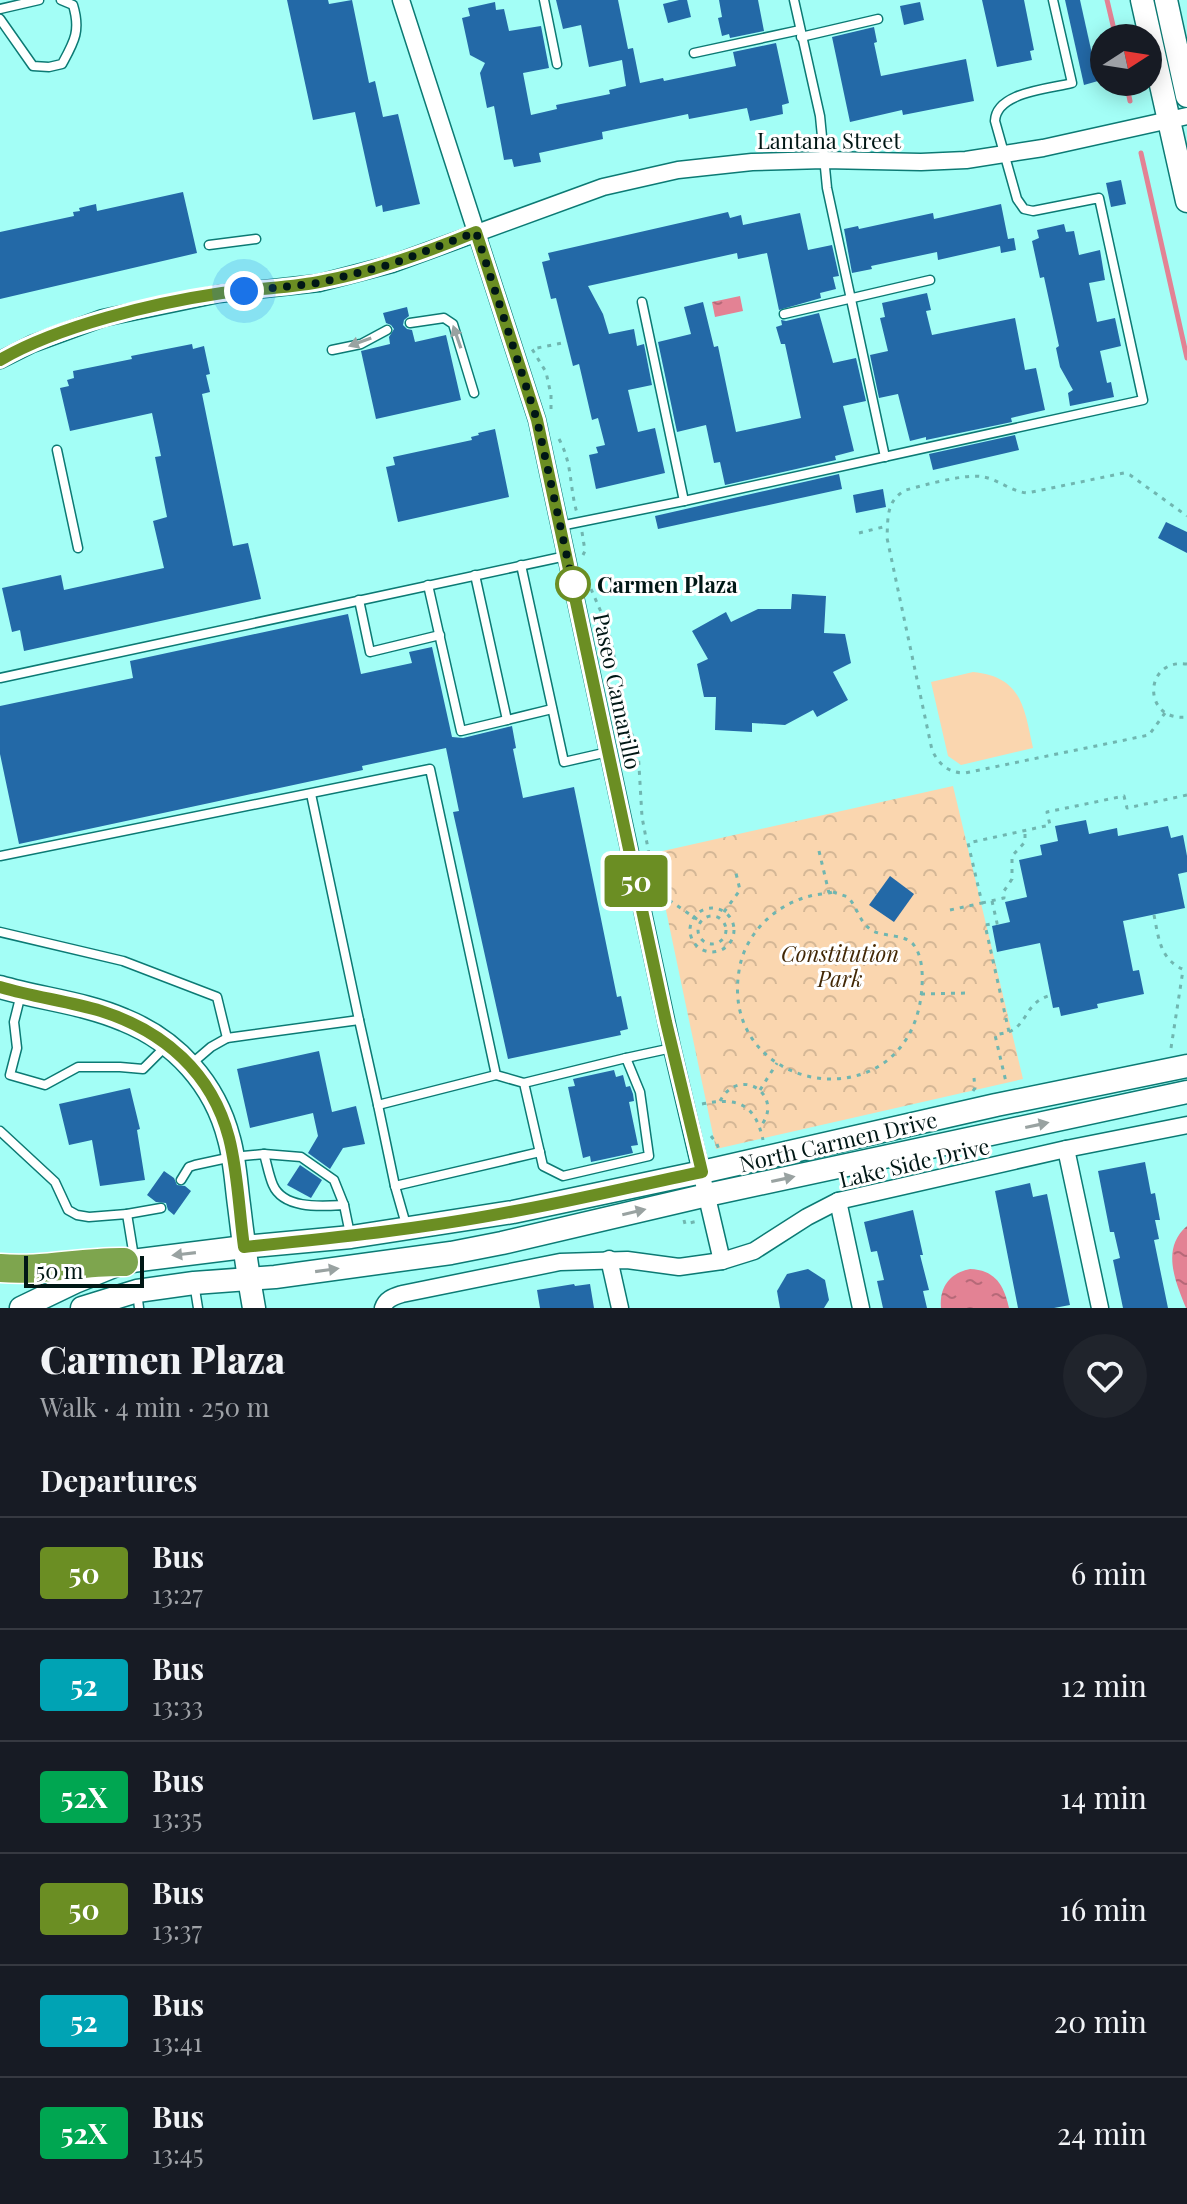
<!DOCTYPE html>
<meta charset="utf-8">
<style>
:root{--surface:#171b24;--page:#20242c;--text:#f1f3f6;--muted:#9ea1a6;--line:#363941}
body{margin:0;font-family:"Playfair Display",serif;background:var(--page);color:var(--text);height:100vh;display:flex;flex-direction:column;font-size:30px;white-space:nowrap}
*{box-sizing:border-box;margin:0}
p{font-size:26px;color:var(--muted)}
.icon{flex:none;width:44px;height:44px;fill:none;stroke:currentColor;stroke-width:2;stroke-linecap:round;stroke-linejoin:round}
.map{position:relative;height:1308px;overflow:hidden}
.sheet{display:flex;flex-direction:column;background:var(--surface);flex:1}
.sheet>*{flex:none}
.badge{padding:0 16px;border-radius:6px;font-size:28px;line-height:52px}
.needle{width:52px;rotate:78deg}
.tools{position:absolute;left:1090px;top:24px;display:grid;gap:16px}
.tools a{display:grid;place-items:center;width:72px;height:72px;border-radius:50%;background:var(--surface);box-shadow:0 4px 20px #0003;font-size:40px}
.scale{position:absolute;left:24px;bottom:20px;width:120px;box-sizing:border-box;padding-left:8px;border:4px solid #001715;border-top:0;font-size:22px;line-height:28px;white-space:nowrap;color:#001715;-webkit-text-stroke:6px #fff;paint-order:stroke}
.you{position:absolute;width:40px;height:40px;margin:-20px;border:6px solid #fff;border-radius:50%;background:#1a73e8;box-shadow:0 0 0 12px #1a73e833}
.map>.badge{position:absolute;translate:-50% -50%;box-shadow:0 0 0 4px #fff}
h2{padding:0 40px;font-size:30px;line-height:72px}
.round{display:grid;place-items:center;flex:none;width:84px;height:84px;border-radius:42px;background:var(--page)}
.head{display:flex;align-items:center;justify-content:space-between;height:136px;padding:0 40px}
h1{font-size:38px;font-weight:800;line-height:60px}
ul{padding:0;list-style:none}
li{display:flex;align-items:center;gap:24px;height:112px;padding:0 40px;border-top:2px solid var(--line)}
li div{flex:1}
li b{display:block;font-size:30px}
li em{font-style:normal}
li .badge{min-width:88px;font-weight:700;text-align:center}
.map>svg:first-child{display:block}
.park{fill:url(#park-crowns)}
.garden{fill:#fad6af}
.water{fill:url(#water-ripples)}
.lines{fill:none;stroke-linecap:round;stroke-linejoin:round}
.stream{stroke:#e38294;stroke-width:5}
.building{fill:#2369a7}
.service-casing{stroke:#0c7a74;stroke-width:11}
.minor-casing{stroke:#0c7a74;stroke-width:19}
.secondary-casing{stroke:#0c7a74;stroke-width:25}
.motorway-casing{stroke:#fff;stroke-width:31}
.path{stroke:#70b6b0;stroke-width:3;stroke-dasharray:4 6;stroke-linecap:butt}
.service{stroke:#fff;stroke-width:8}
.minor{stroke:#fff;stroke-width:16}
.secondary{stroke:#fff;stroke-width:22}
.motorway{stroke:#7ea54e;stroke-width:28}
.oneway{fill:#99a2a1}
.line-casing{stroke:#fff;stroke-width:18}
.line{stroke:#6b8e23;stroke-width:12}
.walk{stroke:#001715;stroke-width:8;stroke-dasharray:0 14.4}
.stop-dot{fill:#fff;stroke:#6b8e23;stroke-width:4}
.labels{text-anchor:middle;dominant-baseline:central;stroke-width:6;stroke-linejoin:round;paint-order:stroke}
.street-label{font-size:22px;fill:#001715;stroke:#fff}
.stop-label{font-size:22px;font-weight:bold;fill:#001715;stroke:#fff;text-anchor:start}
.park-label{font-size:22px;font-style:italic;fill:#422806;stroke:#fff}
</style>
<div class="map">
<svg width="1187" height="1308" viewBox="0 0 1187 1308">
<defs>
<pattern id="park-crowns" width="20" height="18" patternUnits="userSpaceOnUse" patternTransform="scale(2)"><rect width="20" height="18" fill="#fad6af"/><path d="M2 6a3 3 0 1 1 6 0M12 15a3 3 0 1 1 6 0" fill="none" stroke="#d4b796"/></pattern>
<pattern id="water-ripples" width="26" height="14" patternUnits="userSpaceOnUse" patternTransform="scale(2)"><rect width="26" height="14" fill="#e38294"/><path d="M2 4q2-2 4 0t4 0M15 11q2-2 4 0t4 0" fill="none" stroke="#b66978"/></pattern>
</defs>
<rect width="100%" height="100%" fill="#a3fef6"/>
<path class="park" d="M953,786L1023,1079L716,1149L654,853Z"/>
<path class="garden" d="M973,672C1022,677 1024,707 1033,748L961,765L948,756L931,682Z"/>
<g class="water">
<path d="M740,296L743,311L715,317L712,302Z"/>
<path d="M1187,1226V1308H1186C1175,1281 1161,1248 1187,1226Z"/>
<path d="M970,1269C996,1270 1004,1286 1009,1308H941C939,1287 950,1273 970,1269Z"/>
</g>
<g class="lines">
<g class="stream">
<path d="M1107,0L1116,38"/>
<path d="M1126,82L1130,101"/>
<path d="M1141,153L1187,358"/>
</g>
</g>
<g class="building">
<path d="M287,0H328L329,4L352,0L369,83L375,81L383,117L398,114L420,204L383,212L382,205L376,207L355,112L313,120Z"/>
<path d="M556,0H618L628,49L633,48L640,83L663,78L664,81L736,66L733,52L776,43L789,103L782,105L783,114L750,121L747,108L689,119L688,114L602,132L603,139L539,153L541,162L514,167L512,159L504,160L494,106L487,108L480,73L485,63L470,55L462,18L470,16L468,8L495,2L496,10L504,9L509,31L541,26L549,68L523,73L531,115L557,109L556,105L610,94L609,90L626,86L622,60L589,67L581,25L563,29Z"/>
<path d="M679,0H687L691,17L668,23L663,4Z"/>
<path d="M719,0H758L764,31L730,38L729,34L722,36L718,18L722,17Z"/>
<path d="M982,0H1024L1034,50L1030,51L1032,60L997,67Z"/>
<path d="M1065,0H1080L1098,81L1084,85Z"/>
<path d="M920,2L924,20L904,25L900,6Z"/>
<path d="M874,27L877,42L874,43L881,76L966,59L974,101L903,115L902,110L850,122L832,37Z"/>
<path d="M1121,180L1126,204L1111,207L1106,183Z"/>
<path d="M183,192L197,253L0,299V232L74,216L73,212L80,211L79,208L96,204L97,211Z"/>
<path d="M1001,204L1008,239L1014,238L1016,250L1001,253L1000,246L938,260L937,252L871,266L872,269L852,273L844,229L858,226L859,229L933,213L934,219Z"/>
<path d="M728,212L730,218L741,215L743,225L800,213L808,250L832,245L839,276L833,277L836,289L820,293L821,298L779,310L767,253L738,259L737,253L588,286L603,314L609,334L634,329L637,346L644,344L652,385L628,390L638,432L655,428L665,473L596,489L589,455L598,453L596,447L605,445L598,418L592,420L579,364L573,366L556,298L551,299L542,262L550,260L548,253Z"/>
<path d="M1064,224L1066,232L1074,231L1079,255L1100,250L1105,280L1089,283L1097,322L1115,318L1121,346L1100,351L1107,383L1111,382L1114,397L1070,406L1068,393L1073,390L1060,367L1056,348L1059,346L1044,277L1040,278L1032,241L1039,238L1037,230Z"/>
<path d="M927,293L931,310L926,311L932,335L1015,318L1025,370L1036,368L1045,410L1011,418L1012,422L926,440V437L910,441L898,394L879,398L870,355L888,351L880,318L885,317L882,303Z"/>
<path d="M703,302L714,347L718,346L736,432L801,418L785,344H781L776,327L782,325L781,320L786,321L819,313L833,363L856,358L866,401L843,406L854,451L835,456L836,460L725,485L720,462L714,463L706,425L677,432L658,342L691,334L684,307Z"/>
<path d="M407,307L409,316L404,320L403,325L407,329L412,330L415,342L446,335L461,400L376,419L361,351L390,344L389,337L394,329L391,325L386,323L383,313Z"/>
<path d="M192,344L193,349L204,346L210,374L206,375L210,392L202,394L233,546L248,543L261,599L24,651L20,630L12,632L2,588L61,575L64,590L164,568L153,521L167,517L155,457L161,456L152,413L70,431L60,388L69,386L67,380L74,378L73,371L132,359L131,356Z"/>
<path d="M495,429L509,497L398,522L386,467L395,465L393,457L472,440L471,437L479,435L478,433Z"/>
<path d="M1015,435L1019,450L933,470L929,454Z"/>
<path d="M839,474L842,489L658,529L655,516Z"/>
<path d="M883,489L886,507L856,513L853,495Z"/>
<path d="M1166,522L1187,532V553L1158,538Z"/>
<path d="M792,594L826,596L824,633L845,634L851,663L833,672L848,700L817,717L813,710L785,725L752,723V732L715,730L716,697H704L697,664L708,659L692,631L726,612L731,622L758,609H791Z"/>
<path d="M348,614L361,674L412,663L409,652L432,647L452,737L463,738L512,726L516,748L513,749L523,798L574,787L617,997L621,996L628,1029L620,1031L621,1035L508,1059L453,812L459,811L446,748L362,766L363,770L19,844L0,754V706L133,678L130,661Z"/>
<path d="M1086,820L1089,834L1117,828L1118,836L1168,826L1171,838L1183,835L1187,856V872L1178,874L1185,908L1123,921L1133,971L1139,970L1144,994L1097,1004L1098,1008L1061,1016L1059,1007L1053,1008L1040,943L997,952L992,926L1010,922L1005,902L1027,897L1019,860L1042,855L1040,845L1058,841L1055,826Z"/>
<path d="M890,876L914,894L894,922L869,905Z"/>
<path d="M319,1051L332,1112L356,1106L365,1144L343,1148L330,1169L308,1153L318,1136L313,1113L250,1128L237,1069Z"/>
<path d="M614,1070L616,1077L623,1075L626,1087L630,1086L633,1094L634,1101L629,1102L638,1145L631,1146L633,1153L591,1162L590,1156L583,1158L568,1087L575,1086L573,1079Z"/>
<path d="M130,1088L140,1129L137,1130L145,1180L100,1186L92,1140L69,1145L59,1104Z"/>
<path d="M1145,1162L1151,1194L1155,1193L1160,1220H1155L1159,1239L1154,1240L1168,1308H1123L1113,1260L1120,1258L1114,1232H1110L1098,1171Z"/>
<path d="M300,1165L322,1180L311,1198L287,1185Z"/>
<path d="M164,1171L174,1178L177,1185L185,1186L191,1191L174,1215L168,1210L166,1203L156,1202L147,1195Z"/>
<path d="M1030,1183L1033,1197L1047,1194L1070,1305L1054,1308H1018L995,1191Z"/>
<path d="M913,1210L923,1255H920L929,1290L923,1291L927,1308H883L877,1281L884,1280L877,1251L871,1252L864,1222Z"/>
<path d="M808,1269L825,1280L829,1300L824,1308H780L777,1291L787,1274Z"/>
<path d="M574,1284L575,1286L590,1284L594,1308H540L537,1290Z"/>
</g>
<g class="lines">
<g class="service-casing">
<g id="service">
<path d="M544,0L557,64"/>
<path d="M794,0L820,116L827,188L885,457"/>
<path d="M0,9L39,0"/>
<path d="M0,19L33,66L49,67L62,64C74,42 81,31 73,5L61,0"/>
<path d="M801,37L878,19"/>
<path d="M694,53L800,30"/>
<path d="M209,245L256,239"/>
<path d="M642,302L684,501"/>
<path d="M784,314L930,280"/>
<path d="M410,323L444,318L453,324L474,393"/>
<path d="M332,350L361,344L387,330"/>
<path d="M57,450L78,548"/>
<path d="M560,526L684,501L1143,400L1099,198L1033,211L1024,209L1017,199L995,121C996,92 1049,89 1072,83L1053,0"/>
<path d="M521,565L564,762L608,752"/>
<path d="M475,575L507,720L552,709"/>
<path d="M428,585L461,731L507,720"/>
<path d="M359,600L370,652L440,635"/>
<path d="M0,678L566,556"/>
<path d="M311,794L359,1020"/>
<path d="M0,856L430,769L496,1075L524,1083L626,1058L640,1092L649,1156L563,1176L543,1166L524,1083"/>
<path d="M0,932L123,961L217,997L227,1038L211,1047L190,1065"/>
<path d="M21,994L14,1022L17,1048L10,1075L45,1085L78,1067H120L143,1069L166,1046"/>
<path d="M227,1038L359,1020L378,1105L496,1075"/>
<path d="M626,1058L672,1048"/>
<path d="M378,1105L395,1186L407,1228"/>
<path d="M0,1131L55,1182L68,1210L77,1215L89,1217L127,1214L134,1257"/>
<path d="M264,1154L301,1157L334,1180L344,1205"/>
<path d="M181,1180L189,1167L195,1165L232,1157L264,1154C267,1164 269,1176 273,1185C284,1210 323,1206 344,1205L350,1234"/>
<path d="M395,1186L540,1152"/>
<path d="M127,1214L161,1208"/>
<path d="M194,1283L198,1308"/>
<path d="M137,1292L139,1308"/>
</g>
</g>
<g class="minor-casing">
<g id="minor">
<path d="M401,0L537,420L672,1048L722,1261"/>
<path d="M0,360L32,344L103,318L219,294L319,283L392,264L603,187L678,170L752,162L824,160L921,162L966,160L1043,148L1187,116"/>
<path d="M1066,1149L1100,1308"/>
<path d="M838,1201L861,1308"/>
<path d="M609,1259L620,1308"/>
<path d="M383,1308C386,1299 393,1297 402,1294L560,1262L627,1260L679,1267L722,1261L754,1251L807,1217L838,1201L1066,1149L1187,1125"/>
</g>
</g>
<g class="secondary-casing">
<g id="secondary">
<path d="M1142,0L1187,201"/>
<path d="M1166,0L1187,96"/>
<path d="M0,987C41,999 85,1003 124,1020C176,1041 215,1084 229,1139C235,1160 236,1183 239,1205C243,1240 248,1274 254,1308"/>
<path d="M21,1308L75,1282L124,1262L244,1247L351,1237L513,1212L702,1172L996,1105L1187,1066"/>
<path d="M82,1308L137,1291L194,1283L275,1277L451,1253L502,1243L707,1195L1187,1092"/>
</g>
</g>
<g class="motorway-casing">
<path id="motorway" d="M0,1268C41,1272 82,1261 124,1262"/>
</g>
<g class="path">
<path d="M551,409V395L546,372L532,349L567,342"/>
<path d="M559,439C573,465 569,486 577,513"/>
<path d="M582,532L585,551L583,555"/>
<path d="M859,533L887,526"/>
<path d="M591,589L608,628L614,656L617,688L621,708L638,749L642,817L654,880"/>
<path d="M1187,664C1143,658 1142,722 1187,717"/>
<path d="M1165,713L1149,735L965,773C949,773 939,765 932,750L887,538C888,518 886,500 906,490C924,485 967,473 984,477C999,480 1010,491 1027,493L1124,473L1130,475L1187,516"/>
<path d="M819,851L829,893"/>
<path d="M655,886L666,898L701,922"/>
<path d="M833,892L848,897C858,908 859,923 873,931C885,937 904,934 913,944C924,957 923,981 921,997C903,1125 719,1093 739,971C744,935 774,905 810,896C817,894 826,894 833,892Z"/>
<path d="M992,901L997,923L985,925L1009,1032L995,1035L1006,1082"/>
<path d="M982,903L1004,898V891L1012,879V856L1025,842V831"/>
<circle cx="712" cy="930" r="22"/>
<path d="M950,910L982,903L968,843L1050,825L1047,812L1124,796L1127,808L1187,795"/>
<path d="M724,912L740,890L735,869"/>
<path d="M1154,915C1159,940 1160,961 1187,971"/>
<circle cx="712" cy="930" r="14"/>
<path d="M921,994L968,993"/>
<path d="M1009,1032C1029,1023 1024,1003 1051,995"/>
<path d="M1171,1048L1183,970"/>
<path d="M760,1090L777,1063"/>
<path d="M973,1091L975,1088L974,1078"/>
<path d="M720,1101C740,1064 786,1096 760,1127"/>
<path d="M702,1104C737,1097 755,1103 763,1140"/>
<path d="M711,1136L717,1144L719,1150"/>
<path d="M684,1220L685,1224L698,1221"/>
</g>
<use href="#service" class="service"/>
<use href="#minor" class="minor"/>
<use href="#secondary" class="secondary"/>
<use href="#motorway" class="motorway"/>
</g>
<defs><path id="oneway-solid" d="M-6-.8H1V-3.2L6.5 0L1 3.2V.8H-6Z" transform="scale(2)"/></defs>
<g class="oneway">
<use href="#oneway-solid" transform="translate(457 337) rotate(-109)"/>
<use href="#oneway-solid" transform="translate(360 342) rotate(160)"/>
<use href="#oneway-solid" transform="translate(1037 1125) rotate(-12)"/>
<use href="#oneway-solid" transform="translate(783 1179) rotate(-12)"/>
<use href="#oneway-solid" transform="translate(634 1212) rotate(-13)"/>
<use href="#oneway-solid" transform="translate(184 1254) rotate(173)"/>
<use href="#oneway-solid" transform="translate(327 1270) rotate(-8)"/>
</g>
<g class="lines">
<g class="line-casing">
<path id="line" d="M0,360C58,326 154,303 222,293C254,289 287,288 319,282C373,272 425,253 476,232L537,420L666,1022L702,1172C638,1185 574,1201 510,1212C422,1229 333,1238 244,1247C239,1211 238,1173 229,1138C212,1073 164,1031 101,1011C68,1001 33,997 0,987"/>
</g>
<use href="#line" class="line"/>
<path class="walk" d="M244,291L319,283L392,264L476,232L537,420L573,584"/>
</g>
<circle class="stop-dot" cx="573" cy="584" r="16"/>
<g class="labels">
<g class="street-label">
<text x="829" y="140">Lantana Street</text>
<text transform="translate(618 691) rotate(78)">Paseo Camarillo</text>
<text transform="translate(838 1141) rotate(-13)">North Carmen Drive</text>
<text transform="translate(914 1162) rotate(-13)">Lake Side Drive</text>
</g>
<g class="stop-label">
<text x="597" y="584">Carmen Plaza</text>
</g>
<g class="park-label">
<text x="840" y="953">Constitution<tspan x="840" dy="25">Park</tspan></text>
</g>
</g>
</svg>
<div class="tools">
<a><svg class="needle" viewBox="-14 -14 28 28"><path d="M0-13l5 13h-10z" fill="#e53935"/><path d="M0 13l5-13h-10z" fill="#9ea1a6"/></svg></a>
</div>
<div class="scale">50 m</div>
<div class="you" style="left:244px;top:291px"></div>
<b class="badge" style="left:636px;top:881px;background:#6b8e23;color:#fff">50</b>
</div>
<section class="sheet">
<div class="head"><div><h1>Carmen Plaza</h1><p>Walk · 4 min · 250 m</p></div><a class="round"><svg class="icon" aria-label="heart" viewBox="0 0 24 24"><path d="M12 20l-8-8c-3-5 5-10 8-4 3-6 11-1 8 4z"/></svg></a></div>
<h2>Departures</h2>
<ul>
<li><span class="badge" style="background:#6b8e23;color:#fff">50</span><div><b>Bus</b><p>13:27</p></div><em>6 min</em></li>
<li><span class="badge" style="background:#00a3b4;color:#fff">52</span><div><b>Bus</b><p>13:33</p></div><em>12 min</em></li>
<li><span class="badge" style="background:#00a651;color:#fff">52X</span><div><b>Bus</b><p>13:35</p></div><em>14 min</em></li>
<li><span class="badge" style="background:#6b8e23;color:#fff">50</span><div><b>Bus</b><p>13:37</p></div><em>16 min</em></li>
<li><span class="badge" style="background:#00a3b4;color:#fff">52</span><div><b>Bus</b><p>13:41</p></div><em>20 min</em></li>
<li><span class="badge" style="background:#00a651;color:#fff">52X</span><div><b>Bus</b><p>13:45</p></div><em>24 min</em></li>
</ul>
</section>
